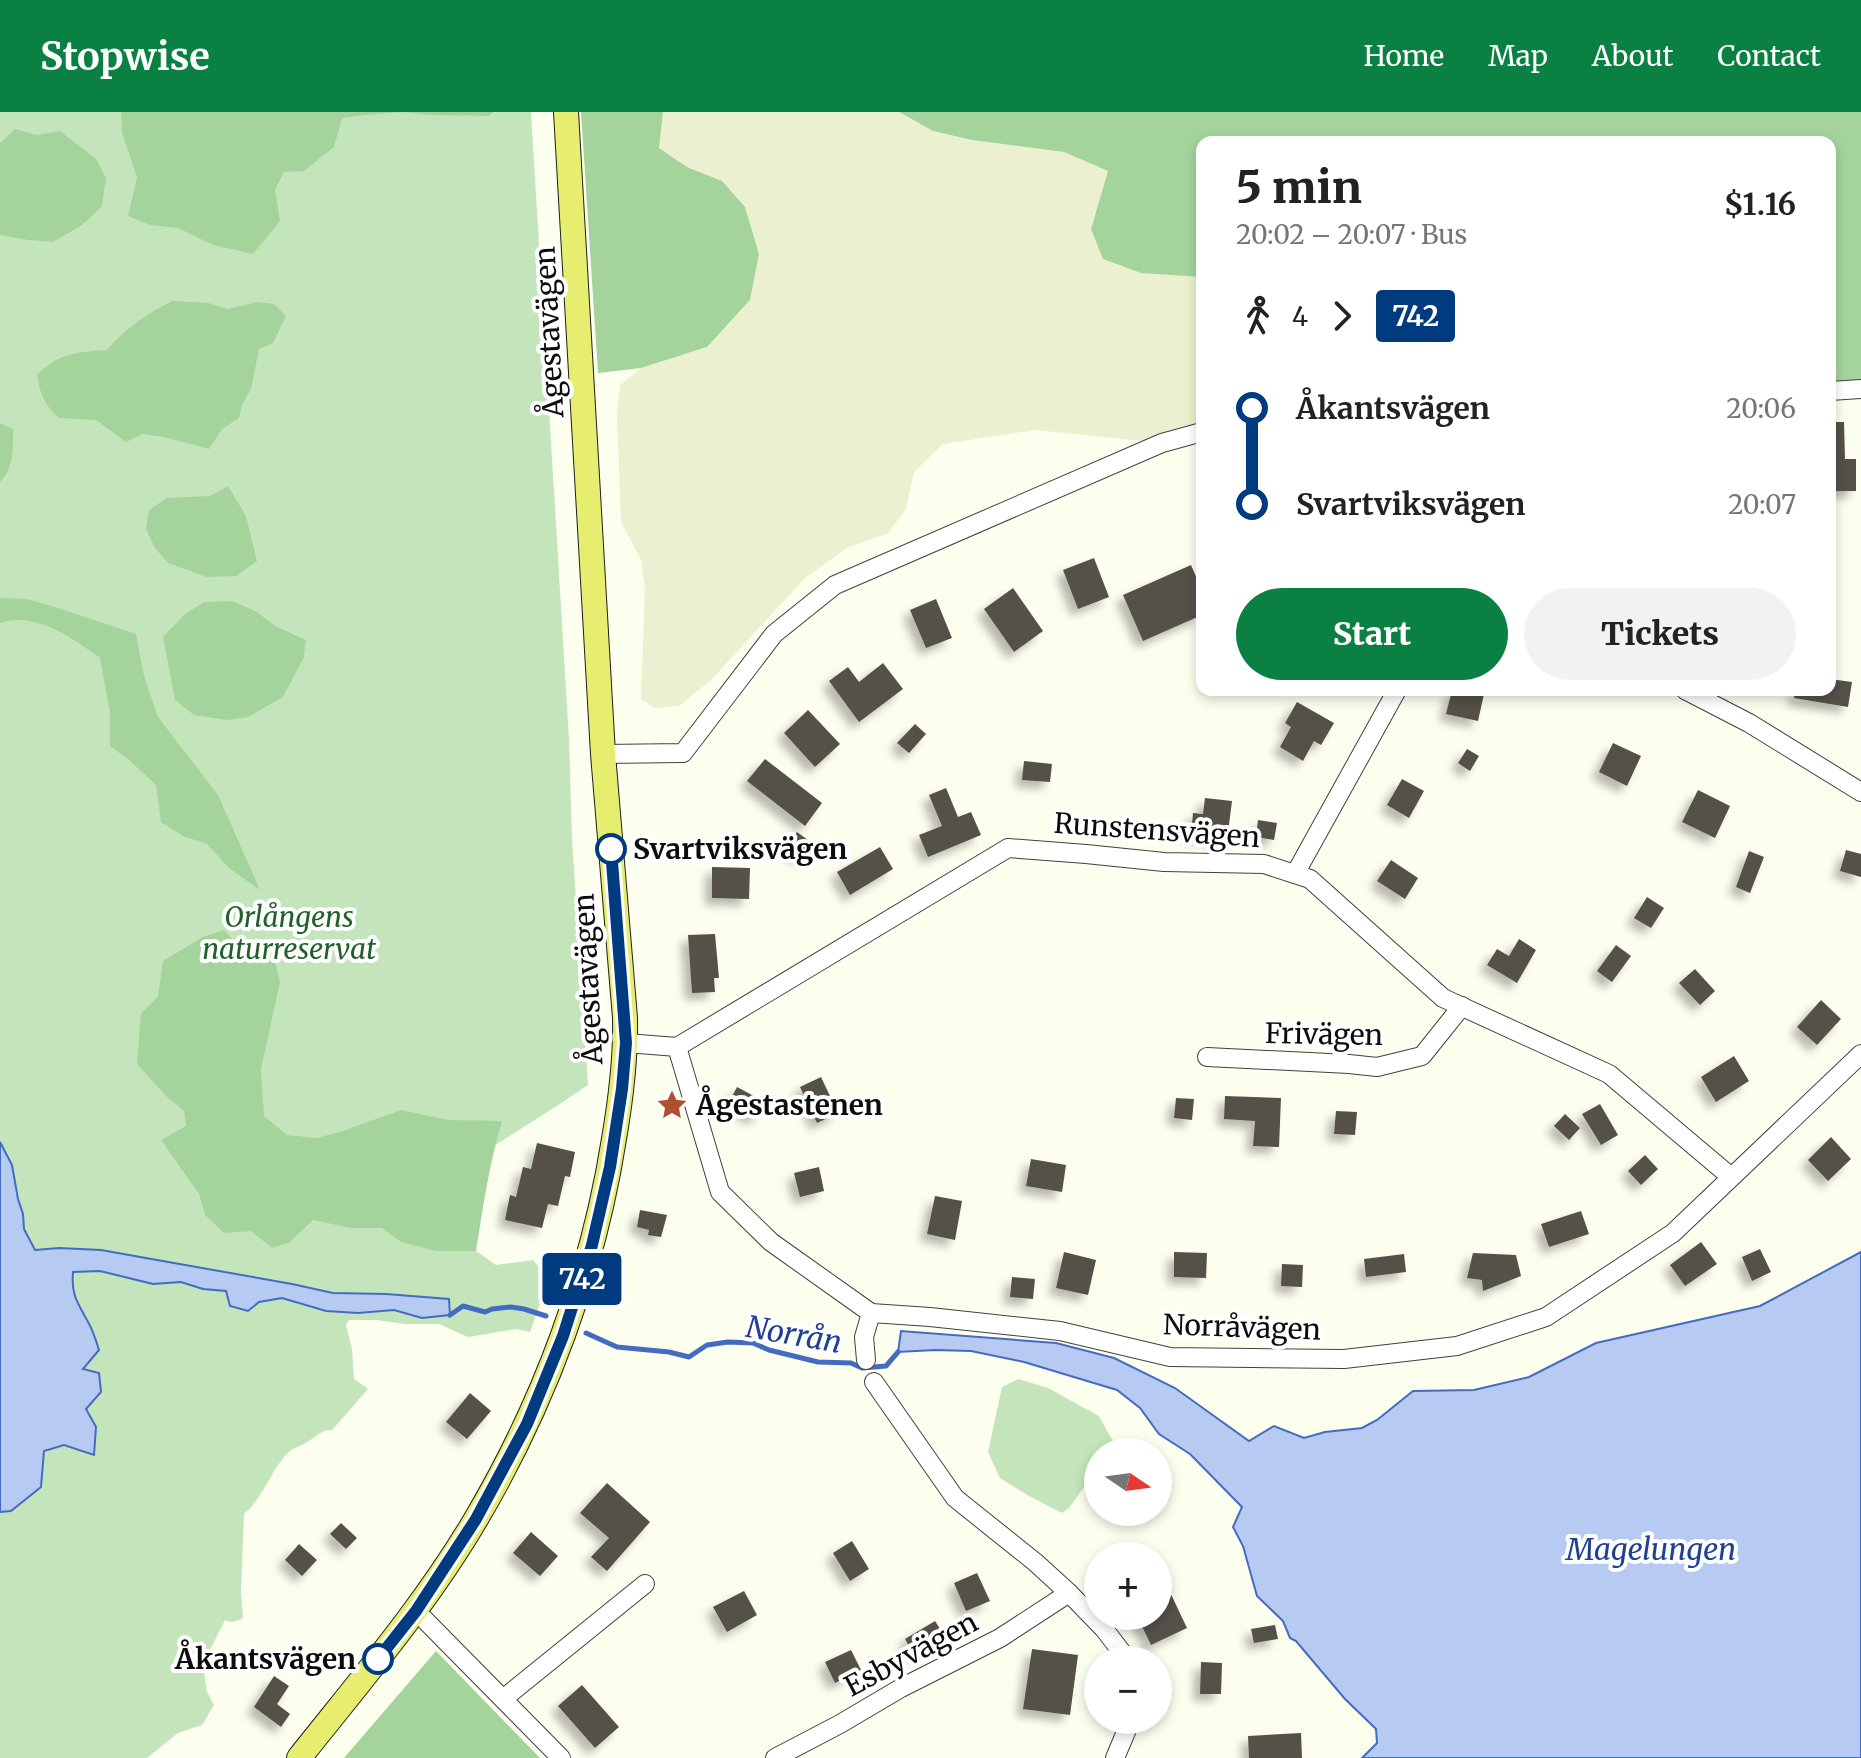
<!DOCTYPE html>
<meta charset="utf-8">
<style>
:root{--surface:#fff;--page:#f2f2f2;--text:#222;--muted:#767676;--accent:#0b8043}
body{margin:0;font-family:Merriweather,serif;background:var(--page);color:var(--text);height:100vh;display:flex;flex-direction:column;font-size:30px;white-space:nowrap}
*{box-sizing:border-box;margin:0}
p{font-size:26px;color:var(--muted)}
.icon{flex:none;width:44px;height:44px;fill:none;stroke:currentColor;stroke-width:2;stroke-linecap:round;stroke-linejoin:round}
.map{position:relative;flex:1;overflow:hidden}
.panel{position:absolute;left:1196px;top:24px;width:640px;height:560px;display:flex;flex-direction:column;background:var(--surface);border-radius:16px;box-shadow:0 4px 12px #0003}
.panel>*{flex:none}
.badge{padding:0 16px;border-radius:6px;font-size:28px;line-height:52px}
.needle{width:52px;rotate:103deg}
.buttons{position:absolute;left:1084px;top:1326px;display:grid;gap:16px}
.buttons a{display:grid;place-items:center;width:88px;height:88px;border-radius:50%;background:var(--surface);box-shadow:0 4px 12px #0003;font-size:40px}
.map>.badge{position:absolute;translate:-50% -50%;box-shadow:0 0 0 4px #fff}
.legs{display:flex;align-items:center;gap:12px;height:88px;padding:0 40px;font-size:26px}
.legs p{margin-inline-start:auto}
.overview{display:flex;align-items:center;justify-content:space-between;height:136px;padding:0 40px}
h1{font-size:44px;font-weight:800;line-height:60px}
.button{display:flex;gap:16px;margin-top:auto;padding:16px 40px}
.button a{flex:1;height:92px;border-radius:48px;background:var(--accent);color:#fff;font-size:32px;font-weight:800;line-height:92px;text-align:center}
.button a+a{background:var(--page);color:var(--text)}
ul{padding:0 40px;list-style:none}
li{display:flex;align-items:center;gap:28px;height:96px;font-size:30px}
li i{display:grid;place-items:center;width:12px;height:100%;margin:0 10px;background:currentColor}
li i::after{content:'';width:20px;height:20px;margin:-10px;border:6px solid;border-radius:50%;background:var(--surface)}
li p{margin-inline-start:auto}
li:first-child i{background:linear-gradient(#0000 50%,currentColor 0)}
li:last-child i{background:linear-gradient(currentColor 50%,#0000 0)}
header{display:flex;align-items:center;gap:48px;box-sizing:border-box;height:112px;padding:0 40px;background:var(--accent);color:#fff}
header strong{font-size:38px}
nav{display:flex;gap:44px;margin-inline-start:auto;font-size:28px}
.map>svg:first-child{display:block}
.farmland{fill:#ebf1d0}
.green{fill:#c4e5bb;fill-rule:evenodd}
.forest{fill:#a4d49b}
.water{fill:#b7caf1;stroke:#446bc2;stroke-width:2}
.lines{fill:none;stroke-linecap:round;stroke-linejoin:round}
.stream{stroke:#446bc2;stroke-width:5}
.building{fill:#55514a;filter:url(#shadow)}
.minor-casing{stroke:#404040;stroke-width:20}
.major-casing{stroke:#1e1e1e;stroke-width:26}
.minor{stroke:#fff;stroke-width:18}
.major{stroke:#e7ed6f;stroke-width:24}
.line-1-casing{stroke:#fff;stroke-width:18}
.line-1{stroke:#003b80;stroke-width:12}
.stop-1-dot{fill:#fff;stroke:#003b80;stroke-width:4}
.labels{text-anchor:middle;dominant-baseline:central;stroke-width:8;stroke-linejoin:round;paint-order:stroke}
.street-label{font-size:28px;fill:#0d0d0d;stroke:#fff}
.stop-label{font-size:28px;font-weight:bold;fill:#0d0d0d;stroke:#fff;text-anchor:start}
.park-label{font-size:28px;font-style:italic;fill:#235f28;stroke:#fff}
.poi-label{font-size:28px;font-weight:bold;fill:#0d0d0d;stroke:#fff;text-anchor:start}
.water-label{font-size:30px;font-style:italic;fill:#214094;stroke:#fff}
</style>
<header>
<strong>Stopwise</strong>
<nav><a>Home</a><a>Map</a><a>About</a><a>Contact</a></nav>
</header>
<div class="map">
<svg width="1861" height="1646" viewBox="0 0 1861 1646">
<defs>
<filter id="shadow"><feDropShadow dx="-7" dy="7" stdDeviation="4" flood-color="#0004"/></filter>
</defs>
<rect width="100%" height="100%" fill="#fcfeee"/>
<path class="farmland" d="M663,0H899L933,19L972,28L1064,40L1108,59L1091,117L1185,164L1202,165V320L1162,331L1035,318L943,332L914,360L906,397L888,421L847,436L805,466L712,567L679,594L655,596L641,587L645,476L641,448L621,410L617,303L620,273L641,256L707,235L750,188L759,142L745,95L722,69L687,55L659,36Z"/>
<g class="green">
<path d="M0,0H531L569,627L572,727L588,973L566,988L422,1080L436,1139H476L496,1153L533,1148L560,1182L540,1192L530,1220L516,1217L468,1225L439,1212H405L376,1208H349L346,1213L352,1237L354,1267L368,1277L332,1318C321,1318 317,1324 309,1329C303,1333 296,1335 291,1338C272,1354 265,1384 244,1402L241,1480L243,1506C237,1510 230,1511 225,1508L212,1534L202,1548L207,1580L214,1593L202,1613L178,1621L147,1646H0ZM336,1182L448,1186L450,1202L422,1206L394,1198L358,1201L342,1200Z"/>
<path d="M1018,1267L1048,1276L1099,1304L1115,1333L1110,1340H1098V1356L1069,1396L1062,1401L1029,1384L1000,1366L988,1340L1002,1275Z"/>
</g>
<g class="forest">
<path d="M121,0H493L489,4L430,3L403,0L364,3L342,6L334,35L304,59L284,60L275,78L280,109L253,142L213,133L178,116L150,113L128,104L137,65L122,21Z"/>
<path d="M581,0H663L659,36L687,55L722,69L745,95L759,142L750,188L707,235L641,256L598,261Z"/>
<path d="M899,0H1861V277L1830,279V30H1202V165L1141,161L1103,147L1091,117L1108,59L1064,40L972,28L933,19Z"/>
<path d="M15,17L37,23L60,19L97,48L106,66L102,94L82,113L53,130L28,128L0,123V31Z"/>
<path d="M172,189L208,191L228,197L257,190L274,192L286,204L273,231L259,237L251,277L242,293L239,306L222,317L209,337L164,325L143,322L126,330L96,308L59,306C43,291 41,284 37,263C58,241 78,240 107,238C128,214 144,204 172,189Z"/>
<path d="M0,311L13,317C13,335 14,356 0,370Z"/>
<path d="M228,374L246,404L257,449L236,464L207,465L168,451L155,436L146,417L149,398L167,386L210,384Z"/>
<path d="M0,486L27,487L58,496L136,522L144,564L158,605L218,683L260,778L229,756L207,732L183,724L161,710L156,673L129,648L110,634V601L100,546C73,527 36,499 0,511Z"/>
<path d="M232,489L257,500L275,514L306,528L304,545L283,585L248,605L227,608L194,603L175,588L163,525L185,502L204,490Z"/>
<path d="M224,818L237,832L270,828L280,870L261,957L264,1004L287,1023L317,1026L343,1019L401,998L448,1008L502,1009C489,1052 483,1095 476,1139H436L401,1130L382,1116H351L313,1108L290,1130L272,1136L251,1119L224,1121L205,1103L199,1082L161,1028L186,1014L184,999L166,984L137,952L141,901L158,885L163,849L203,825Z"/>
<path d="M436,1539L540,1646H344Z"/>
</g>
<g class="water">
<path d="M0,1030L12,1053L18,1087L23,1102L24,1117L35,1138L59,1136L101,1138L292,1172L333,1181L386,1182L449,1187L450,1203L422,1206L394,1198L358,1201L326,1199L282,1186L259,1190L248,1199L230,1194L226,1179L203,1177L181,1170L153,1172L100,1159L73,1160C71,1182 77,1190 87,1208C93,1218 96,1228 99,1238L83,1257L99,1261L101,1280L86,1297L96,1315L94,1343L64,1333L44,1339L41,1375L11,1399L0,1400Z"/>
<path d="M1861,1140V1646H1362L1377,1631L1376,1617L1345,1587L1296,1529L1290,1526L1283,1509L1257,1484L1243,1434L1233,1415L1242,1395L1190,1342L1159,1322L1140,1296L1117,1278L1024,1250L971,1239L935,1238L898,1240L901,1219L1056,1231L1114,1246L1175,1276L1249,1329L1274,1314L1304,1326L1325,1320L1362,1316L1377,1308L1413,1279L1474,1278L1529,1265L1596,1231L1760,1194Z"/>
</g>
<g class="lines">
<g class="stream">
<path d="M450,1203L463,1194L485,1200L492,1197L511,1195L524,1197L546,1204"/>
<path d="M586,1221L617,1235L669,1240L689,1245L707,1233L728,1230L753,1231L769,1238L818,1250L851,1251L862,1256L886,1254L898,1240"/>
</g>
</g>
<g class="building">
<path d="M1830,310H1844L1845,347H1839H1856V379H1833L1832,348H1830Z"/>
<path d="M1094,446L1109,485L1078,497L1063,458Z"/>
<path d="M1191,453L1202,478V503L1143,529L1123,483Z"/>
<path d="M1013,476L1043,519L1014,540L984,497Z"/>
<path d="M936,487L952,526L926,536L910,498Z"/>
<path d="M883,551L903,577L859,610L829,569L848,555L859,570Z"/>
<path d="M1830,567L1852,570L1848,595L1794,586L1795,578H1830Z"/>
<path d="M1452,578H1464L1484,582L1478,609L1446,602Z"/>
<path d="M1297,590L1334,611L1321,633L1314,629L1303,649L1280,635L1291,615L1285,611Z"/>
<path d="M808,598L840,632L815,655L784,621Z"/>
<path d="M915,612L926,622L909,641L897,631Z"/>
<path d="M1613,631L1641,644L1627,674L1599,660Z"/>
<path d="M1467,637L1479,644L1470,659L1458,651Z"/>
<path d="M765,647L822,691L805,714L747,669Z"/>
<path d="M1024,649L1052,652L1050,670L1022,668Z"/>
<path d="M1402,667L1424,679L1409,706L1387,693Z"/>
<path d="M946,676L958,705L971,700L981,723L928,745L919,723L942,714L929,683Z"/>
<path d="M1698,678L1730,694L1715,726L1682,710Z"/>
<path d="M1205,686L1232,689L1227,728L1191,723L1193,701L1203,702Z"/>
<path d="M1258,708L1277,711L1274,728L1256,725Z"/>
<path d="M797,720L812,731L800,746L786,734Z"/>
<path d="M880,735L893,757L850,783L837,760Z"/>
<path d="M1846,738L1861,742V765L1840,759Z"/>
<path d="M1749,739L1764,745L1750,781L1736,775Z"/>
<path d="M1391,748L1418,766L1405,787L1377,769Z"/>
<path d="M712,755L750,756L749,787L712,786Z"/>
<path d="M1647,785L1664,796L1651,816L1634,806Z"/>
<path d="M715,822L719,866H714L715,880L692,881L688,823Z"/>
<path d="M1519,827L1536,838L1517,871L1487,853L1497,837L1509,844Z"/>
<path d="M1616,833L1631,844L1612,870L1597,859Z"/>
<path d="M1695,857L1715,879L1700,893L1679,871Z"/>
<path d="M1821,888L1841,907L1817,933L1797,915Z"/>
<path d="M1734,944L1749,969L1716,990L1701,965Z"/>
<path d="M821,965L838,1001L817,1011L800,975Z"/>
<path d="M737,975L765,990L756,1006L728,992Z"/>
<path d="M1225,984L1281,986L1279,1035L1253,1034L1255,1009L1224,1007Z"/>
<path d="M1176,986L1194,987L1192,1008L1174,1006Z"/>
<path d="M1600,992L1618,1023L1601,1033L1582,1002Z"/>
<path d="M1336,999L1357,1000L1355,1023L1334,1022Z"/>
<path d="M1565,1002L1580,1016L1569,1028L1554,1014Z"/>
<path d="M1831,1025L1851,1047L1828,1069L1808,1048Z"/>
<path d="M537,1031L575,1040L570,1065L565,1064L558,1094L548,1092L542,1116L505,1108L510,1083L516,1085L523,1055L531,1057Z"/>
<path d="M1645,1043L1658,1057L1641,1073L1628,1059Z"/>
<path d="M1031,1047L1066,1053L1062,1080L1026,1074Z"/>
<path d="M819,1055L824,1079L800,1085L794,1061Z"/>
<path d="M935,1084L962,1089L955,1128L927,1122Z"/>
<path d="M640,1098L667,1103L661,1125L648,1123L649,1118L637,1115Z"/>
<path d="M1581,1099L1589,1122L1549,1135L1541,1112Z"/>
<path d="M1701,1130L1717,1152L1685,1174L1670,1153Z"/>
<path d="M1760,1137L1771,1160L1752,1169L1742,1145Z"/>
<path d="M1064,1140L1096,1148L1088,1183L1056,1176Z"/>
<path d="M1174,1140L1207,1141L1206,1166L1174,1165Z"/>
<path d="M1473,1141L1516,1143L1521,1164L1483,1179L1482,1168L1467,1166Z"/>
<path d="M1404,1142L1406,1160L1366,1165L1364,1147Z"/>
<path d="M1282,1152L1303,1153L1302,1175L1281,1174Z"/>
<path d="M1012,1165L1035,1167L1033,1187L1010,1185Z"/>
<path d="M470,1281L491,1299L467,1327L446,1310Z"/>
<path d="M607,1371L650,1410L607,1459L591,1445L609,1426L580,1401Z"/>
<path d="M341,1411L357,1426L346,1437L330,1422Z"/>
<path d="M531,1420L558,1444L540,1464L513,1441Z"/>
<path d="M852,1429L869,1457L850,1469L833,1441Z"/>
<path d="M299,1432L317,1448L302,1464L285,1448Z"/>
<path d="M1158,1455L1187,1516L1151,1533L1137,1504H1158Z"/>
<path d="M977,1461L990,1489L966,1499L954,1471Z"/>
<path d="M744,1479L757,1503L727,1520L713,1495Z"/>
<path d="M935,1509L946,1526L915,1544L905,1527Z"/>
<path d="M1275,1513L1278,1527L1254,1531L1251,1517Z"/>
<path d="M1032,1537L1078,1543L1070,1603L1023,1597Z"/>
<path d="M851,1538L861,1558L835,1571L825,1550Z"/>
<path d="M1201,1550L1222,1551L1221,1582H1200Z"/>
<path d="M274,1564L289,1574L277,1592L290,1602L281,1615L254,1595Z"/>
<path d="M582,1573L619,1615L595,1636L558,1594Z"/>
<path d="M1301,1621L1302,1646H1249L1248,1624Z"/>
</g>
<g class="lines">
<g class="minor-casing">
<g id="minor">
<path d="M1830,279L1861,277"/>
<path d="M1685,578L1749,611L1861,680"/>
<path d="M603,642L683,641L774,522L835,473L1162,331L1202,320"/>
<path d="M1295,762L1397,578"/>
<path d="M626,931L677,935"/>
<path d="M677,935L720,1080L771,1130L871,1201L930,1205L1060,1219L1170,1245L1344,1247L1457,1234L1546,1205L1673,1121L1861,942"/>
<path d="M677,935L1008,736L1086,742L1164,750L1264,752L1310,767L1443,886L1609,962L1731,1065"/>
<path d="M1207,945L1349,952L1377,955L1422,944L1462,894"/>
<path d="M866,1248L864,1225L871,1201"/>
<path d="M874,1270L955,1386L1035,1450L1069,1481L1104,1517L1124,1543L1126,1548"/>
<path d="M416,1499L561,1646"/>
<path d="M503,1587L645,1472"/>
<path d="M775,1646L840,1612L901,1576L1000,1526L1069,1481"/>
<path d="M1115,1646L1131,1608"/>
</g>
</g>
<g class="major-casing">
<path id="major" d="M299,1646C361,1568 426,1492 476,1407C545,1290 593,1160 614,1027C621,986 626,947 625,906L603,642L566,0"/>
</g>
<use href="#minor" class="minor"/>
<use href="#major" class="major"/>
</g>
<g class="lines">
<g class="line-1-casing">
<path id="line-1" d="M378,1547L416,1499L476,1407L527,1312L563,1224L592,1133L610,1055L622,977L626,931L611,737"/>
</g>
<use href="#line-1" class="line-1"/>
</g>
<defs>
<g id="sight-bare" transform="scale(2.4)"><path d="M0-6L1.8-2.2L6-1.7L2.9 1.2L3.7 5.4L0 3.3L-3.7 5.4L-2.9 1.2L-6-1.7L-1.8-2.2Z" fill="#b15031" stroke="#fff" stroke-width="2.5" paint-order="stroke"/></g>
</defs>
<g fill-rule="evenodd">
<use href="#sight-bare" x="672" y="993"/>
</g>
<g class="stop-1-dot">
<circle cx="611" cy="737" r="14"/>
<circle cx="378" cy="1547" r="14"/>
</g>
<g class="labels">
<g class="street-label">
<text transform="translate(549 220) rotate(-93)">Ågestavägen</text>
<text transform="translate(1157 718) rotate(4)">Runstensvägen</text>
<text transform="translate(588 867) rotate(-93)">Ågestavägen</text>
<text transform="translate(1324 922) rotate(1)">Frivägen</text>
<text transform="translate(1242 1215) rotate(2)">Norråvägen</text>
<text transform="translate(911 1542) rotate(-28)">Esbyvägen</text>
</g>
<g class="stop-label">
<text x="633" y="737">Svartviksvägen</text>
<text x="356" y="1547" text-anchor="end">Åkantsvägen</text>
</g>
<g class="park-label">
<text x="289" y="805">Orlångens<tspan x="289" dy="32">naturreservat</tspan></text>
</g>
<g class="poi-label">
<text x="696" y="993">Ågestastenen</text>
</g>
<g class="water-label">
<text transform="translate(794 1222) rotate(10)">Norrån</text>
<text x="1651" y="1437">Magelungen</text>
</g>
</g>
</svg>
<div class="buttons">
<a><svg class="needle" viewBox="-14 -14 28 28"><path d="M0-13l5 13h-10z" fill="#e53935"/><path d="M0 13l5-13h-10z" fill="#767676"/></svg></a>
<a>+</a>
<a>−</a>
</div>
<b class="badge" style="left:582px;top:1167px;background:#003b80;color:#fff">742</b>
<section class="panel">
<div class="overview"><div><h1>5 min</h1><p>20:02 – 20:07 · Bus</p></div><b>$1.16</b></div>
<div class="legs"><svg class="icon" aria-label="walk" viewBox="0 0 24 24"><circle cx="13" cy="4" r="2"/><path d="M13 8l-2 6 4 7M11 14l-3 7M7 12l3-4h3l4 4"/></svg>4<svg class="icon" aria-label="forward" viewBox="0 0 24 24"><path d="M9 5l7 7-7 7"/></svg><b class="badge" style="background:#003b80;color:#fff">742</b></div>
<ul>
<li><i style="color:#003b80"></i><b>Åkantsvägen</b><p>20:06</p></li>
<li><i style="color:#003b80"></i><b>Svartviksvägen</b><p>20:07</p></li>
</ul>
<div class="button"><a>Start</a><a>Tickets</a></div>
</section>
</div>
